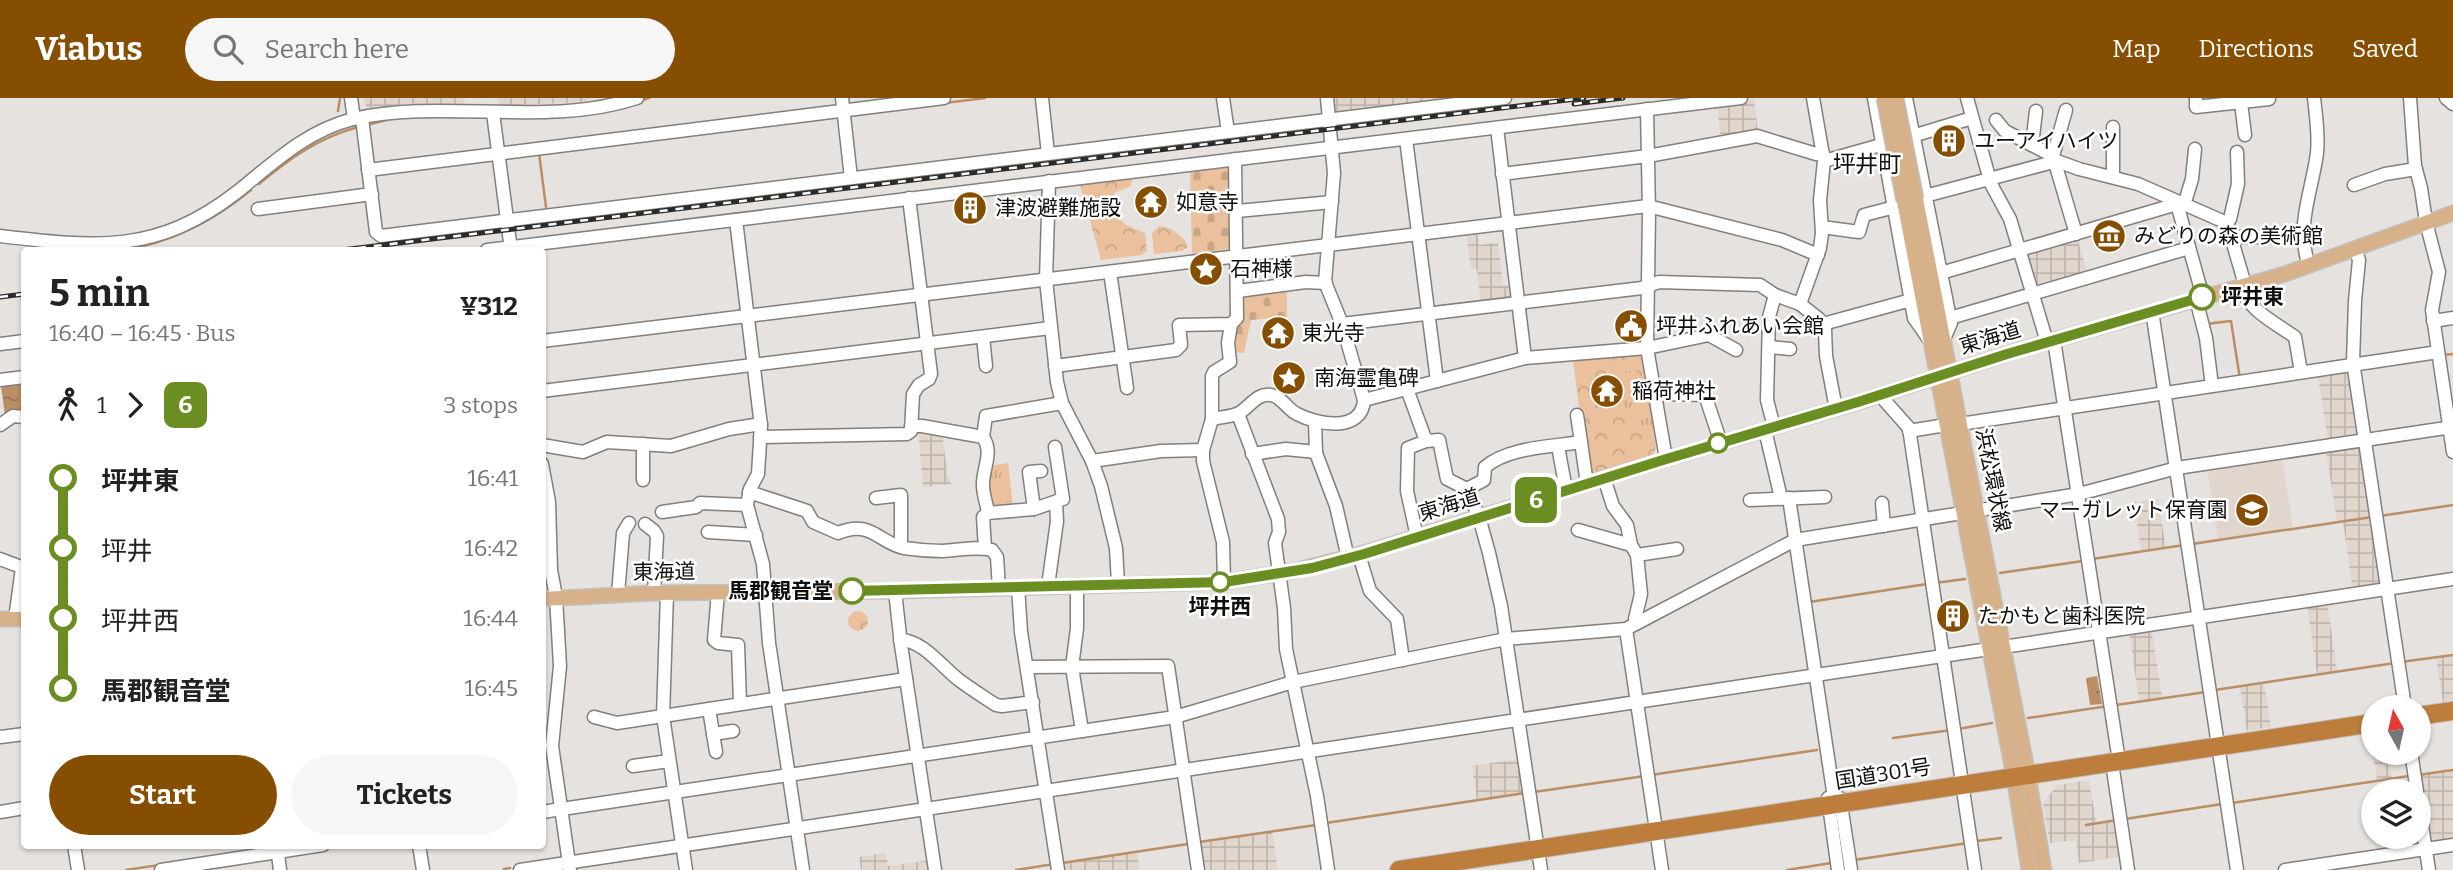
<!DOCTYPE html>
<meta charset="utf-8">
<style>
:root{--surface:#fff;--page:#f6f6f6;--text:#222;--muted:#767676;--accent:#864e01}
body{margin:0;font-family:Bitter,"Noto Sans JP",serif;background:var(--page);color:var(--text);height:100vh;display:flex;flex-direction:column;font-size:26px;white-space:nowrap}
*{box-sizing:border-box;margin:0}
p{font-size:23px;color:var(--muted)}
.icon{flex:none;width:38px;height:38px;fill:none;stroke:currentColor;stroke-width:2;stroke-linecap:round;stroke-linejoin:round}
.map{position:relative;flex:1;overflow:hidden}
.details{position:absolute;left:21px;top:149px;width:525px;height:602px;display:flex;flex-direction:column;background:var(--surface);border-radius:7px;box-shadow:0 2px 5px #0004}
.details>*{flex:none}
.badge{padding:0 14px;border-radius:10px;font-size:24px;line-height:46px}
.needle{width:46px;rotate:352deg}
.controls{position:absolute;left:2361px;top:597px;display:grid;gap:14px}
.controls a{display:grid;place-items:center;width:70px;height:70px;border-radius:50%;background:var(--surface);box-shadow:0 2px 5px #0004;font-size:35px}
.map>.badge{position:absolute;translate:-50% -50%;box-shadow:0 0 0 4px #fff}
.legs{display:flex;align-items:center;gap:10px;height:77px;padding:0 28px;font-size:23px}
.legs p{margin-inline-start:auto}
.overview{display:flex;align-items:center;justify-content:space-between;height:119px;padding:0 28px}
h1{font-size:38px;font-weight:700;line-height:52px}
.action{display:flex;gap:14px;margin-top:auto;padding:14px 28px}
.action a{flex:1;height:80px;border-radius:42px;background:var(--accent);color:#fff;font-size:28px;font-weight:700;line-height:80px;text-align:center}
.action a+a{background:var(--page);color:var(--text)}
ul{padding:0 28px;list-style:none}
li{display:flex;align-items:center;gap:24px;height:70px;font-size:26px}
li i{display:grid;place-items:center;width:10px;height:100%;margin:0 9px;background:currentColor}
li i::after{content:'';width:18px;height:18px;margin:-9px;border:5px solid;border-radius:50%;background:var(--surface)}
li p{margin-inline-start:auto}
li:first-child i{background:linear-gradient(#0000 50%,currentColor 0)}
li:last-child i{background:linear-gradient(currentColor 50%,#0000 0)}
header{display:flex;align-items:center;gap:42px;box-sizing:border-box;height:98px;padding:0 35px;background:var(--accent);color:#fff}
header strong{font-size:33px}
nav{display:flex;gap:38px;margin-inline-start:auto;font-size:24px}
.search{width:490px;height:63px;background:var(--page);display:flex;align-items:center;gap:18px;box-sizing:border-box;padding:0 24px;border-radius:38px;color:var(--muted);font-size:26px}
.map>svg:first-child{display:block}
.built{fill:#e0d6cd}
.industrial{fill:url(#industrial-grid)}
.forest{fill:url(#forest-crowns)}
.cemetery{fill:url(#cemetery-stones)}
.park{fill:url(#park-tufts)}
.water{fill:url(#water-ripples)}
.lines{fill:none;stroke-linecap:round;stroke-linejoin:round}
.stream{stroke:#bb8e64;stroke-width:2.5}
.minor-casing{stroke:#827f7c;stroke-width:15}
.major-casing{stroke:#c1c1c0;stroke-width:17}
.highway-casing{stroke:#c1c1c0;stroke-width:20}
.minor{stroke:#fff;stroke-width:12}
.major{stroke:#d7b18a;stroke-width:14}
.highway{stroke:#bd7d3c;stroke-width:18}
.rail-casing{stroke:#2d2b2a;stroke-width:5}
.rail{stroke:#fff;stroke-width:2.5;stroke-dasharray:8;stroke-linecap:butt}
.major-bridge-casing{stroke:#c1c1c0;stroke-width:17;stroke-linecap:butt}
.major-bridge{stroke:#d7b18a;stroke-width:14}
.line-1-casing{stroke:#fff;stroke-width:16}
.line-1{stroke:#6b8e23;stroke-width:10}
.stop-1-dot{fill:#fff;stroke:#6b8e23;stroke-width:3.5}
.labels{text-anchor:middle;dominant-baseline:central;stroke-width:5;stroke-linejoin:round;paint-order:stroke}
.poi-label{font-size:21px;fill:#100f0e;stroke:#fff;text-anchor:start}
.stop-label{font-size:21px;font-weight:bold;fill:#100f0e;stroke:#fff;text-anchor:start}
.street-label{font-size:21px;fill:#100f0e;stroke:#fff}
.neighbourhood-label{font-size:23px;fill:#100f0e;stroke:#fff}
</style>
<header>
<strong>Viabus</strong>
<div class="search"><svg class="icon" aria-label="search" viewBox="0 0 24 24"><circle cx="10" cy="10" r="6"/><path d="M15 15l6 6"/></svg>Search here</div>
<nav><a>Map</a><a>Directions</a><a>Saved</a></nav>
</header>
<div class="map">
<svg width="2453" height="772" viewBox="0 0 2453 772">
<defs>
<pattern id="industrial-grid" width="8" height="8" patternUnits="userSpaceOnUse" patternTransform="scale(1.75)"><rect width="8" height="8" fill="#e0d6cd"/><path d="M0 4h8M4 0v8" fill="none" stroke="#bfb6af"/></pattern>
<pattern id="forest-crowns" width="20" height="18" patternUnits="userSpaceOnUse" patternTransform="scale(1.75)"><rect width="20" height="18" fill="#eac19c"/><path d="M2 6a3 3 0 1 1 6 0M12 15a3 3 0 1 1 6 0" fill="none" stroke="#c8a585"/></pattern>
<pattern id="cemetery-stones" width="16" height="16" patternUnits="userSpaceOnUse" patternTransform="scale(1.75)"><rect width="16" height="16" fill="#eac19c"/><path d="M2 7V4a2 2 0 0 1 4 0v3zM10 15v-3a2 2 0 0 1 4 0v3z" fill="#c8a585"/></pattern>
<pattern id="park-tufts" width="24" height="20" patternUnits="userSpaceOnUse" patternTransform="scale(1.75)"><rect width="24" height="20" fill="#eac19c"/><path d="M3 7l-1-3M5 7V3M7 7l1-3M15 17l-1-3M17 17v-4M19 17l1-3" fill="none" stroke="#c8a585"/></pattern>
<pattern id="water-ripples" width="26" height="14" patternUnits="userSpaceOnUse" patternTransform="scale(1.75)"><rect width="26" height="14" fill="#bb8e64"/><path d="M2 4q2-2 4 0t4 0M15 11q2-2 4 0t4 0" fill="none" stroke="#977251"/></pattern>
</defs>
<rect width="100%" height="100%" fill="#e5e2df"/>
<path class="built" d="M2282,359L2293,430L2218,442L2207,370Z"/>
<g class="industrial">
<path d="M363,0H464L465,7L405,6L367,11Z"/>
<path d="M498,0H588V1L586,4L499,8Z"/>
<path d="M1332,0H1487L1334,19Z"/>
<path d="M1754,1L1758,35L1721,42L1717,6Z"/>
<path d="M1477,134L1479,147L1498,144L1503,188L1512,187L1513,200L1481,207L1477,171L1471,172L1466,135Z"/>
<path d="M2077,139L2087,174L2037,189L2027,154Z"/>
<path d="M2347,273L2357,339L2328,344L2318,278Z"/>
<path d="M918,330L942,333L947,374L951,386L923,389Z"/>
<path d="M2358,347L2369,419L2337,424L2326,352Z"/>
<path d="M2158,401L2166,450L2141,453L2134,404Z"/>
<path d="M2373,420L2384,489L2353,493L2343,424Z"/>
<path d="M2327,503L2337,573L2317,576L2307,506Z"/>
<path d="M2151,529L2162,599L2139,603L2129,533Z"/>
<path d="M2453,557V602L2443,604L2436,560Z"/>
<path d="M2264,586L2271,629L2247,633L2240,589Z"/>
<path d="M2370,638H2373V654L2402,655L2388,657L2392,680L2377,682Z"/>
<path d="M1520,661L1525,695L1477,702L1472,668Z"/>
<path d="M2453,672V744L2430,747L2418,678Z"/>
<path d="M2089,682L2096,724L2086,727L2118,723L2124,758L2079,765L2076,742L2050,745L2043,706L2057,687Z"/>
<path d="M1272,734L1278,772H1201L1197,746Z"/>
<path d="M1137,754L1140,772H1063L1062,766Z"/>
<path d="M886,755L888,768L931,762L932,772H861L859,759Z"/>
</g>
<g class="forest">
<path d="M1130,79L1132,81L1131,88L1114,95C1118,125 1118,124 1145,135L1147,153L1141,157L1101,162L1080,87L1081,85Z"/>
<path d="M1159,128C1170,128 1185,139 1188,149L1182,153L1154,156L1152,135Z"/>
<path d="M1641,255L1646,279L1644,283L1640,282L1634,272L1650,308L1656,349L1654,355L1650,360L1590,377L1587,374L1573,262Z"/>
<circle cx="858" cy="523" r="10"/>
</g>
<g class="cemetery">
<path d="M1230,66L1232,149L1230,151L1192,156L1190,71Z"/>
<path d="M1287,191V219L1251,222L1244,255L1235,254L1236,230L1244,222V196Z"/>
</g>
<g class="park">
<path d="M1634,272L1638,274L1642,283L1646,279L1653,327L1628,331L1621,278L1624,274Z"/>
<path d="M1008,365L1013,409L992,411L988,397L990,368Z"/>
</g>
<g class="water">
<path d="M24,284V314L5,318L1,287Z"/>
<path d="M2097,578L2102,606L2090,607L2086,580Z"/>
</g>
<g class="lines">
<g class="stream">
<path d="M640,3L649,0"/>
<path d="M945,5L985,0"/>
<path d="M338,13L340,0"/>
<path d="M366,27L387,22"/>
<path d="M539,55L546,109"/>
<path d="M259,86C290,60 318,40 358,29"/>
<path d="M123,152C172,145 213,123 251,92"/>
<path d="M2206,226L2231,223L2240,281"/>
<path d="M2442,257L2453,256"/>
<path d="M2380,418L2453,407"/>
<path d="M2192,446L2372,419"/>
<path d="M2092,461L2184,447"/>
<path d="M2000,475L2083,463"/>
<path d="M1935,485L1965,481"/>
<path d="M1809,504L1927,486"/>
<path d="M2401,564L2453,557"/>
<path d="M2215,592L2395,565"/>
<path d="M2116,607L2206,594"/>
<path d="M2028,620L2108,608"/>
<path d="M1958,631L1992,625"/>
<path d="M1893,640L1951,632"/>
<path d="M1651,677L1817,652"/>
<path d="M2418,677L2453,672"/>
<path d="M1534,694L1645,678"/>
<path d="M2232,705L2409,678"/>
<path d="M2125,721L2222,706"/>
<path d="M1326,725L1525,695"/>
<path d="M2086,727L2117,722"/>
<path d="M1977,743L2001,740"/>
<path d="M1199,744L1316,727"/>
<path d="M1854,762L1968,745"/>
<path d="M1062,765L1188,746"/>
<path d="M504,771L510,770"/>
<path d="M126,772L159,767"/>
<path d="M1016,772L1054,766"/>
<path d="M1787,772L1831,765"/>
</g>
<g class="minor-casing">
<g id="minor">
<path d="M351,0L354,21"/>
<path d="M842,0L851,80"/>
<path d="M1042,0L1048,56"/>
<path d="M1223,0L1228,34"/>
<path d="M1874,0L1914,220L1930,243"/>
<path d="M1906,0L1951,225L1944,241"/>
<path d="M1967,0L1991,86L2010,121L2047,244"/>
<path d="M2196,0V9L2269,1"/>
<path d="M2410,0L2415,68L2421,90L2426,124L2439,174L2432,212L2453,354"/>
<path d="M2446,0L2453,6"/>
<path d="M2241,5L2245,37"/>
<path d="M1647,11L1649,115L1647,250L1666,361"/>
<path d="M2066,12L2053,58L2076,136"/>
<path d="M2036,13L2032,47L2053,58"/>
<path d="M493,15L511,152"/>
<path d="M362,20L376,134L381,138L1505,0"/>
<path d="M1996,22L2005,33L2032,47"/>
<path d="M2113,29V78"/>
<path d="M1497,30L1525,260"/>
<path d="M1906,40L1972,20"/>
<path d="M1406,41L1437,283"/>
<path d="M1824,63L1888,45"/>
<path d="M368,72L944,0"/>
<path d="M1502,76L1648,58L1757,38L1816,56L1823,55"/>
<path d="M1049,83L1046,182L1057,284L1062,305L1092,363L1101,388L1116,450L1118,485"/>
<path d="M2354,87L2385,76L2416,71"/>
<path d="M1925,98L2057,63L2079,71L2138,86L2227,125L2245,187"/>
<path d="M2184,107L2192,81L2195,51"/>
<path d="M258,111L372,96"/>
<path d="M1237,113L1332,104"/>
<path d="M736,122L761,328L758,376L750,391L747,407L763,466L769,545L803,772"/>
<path d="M2227,125L2230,121L2238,86L2237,54"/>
<path d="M1822,129L1859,134L1864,117L1895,109"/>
<path d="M0,138C95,149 156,157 237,94C273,65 306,33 353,21C444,0 546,30 637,0"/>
<path d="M2232,139H2270L2303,135"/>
<path d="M2355,151L2359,162L2355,203L2353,264L2405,609"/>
<path d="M487,152L1741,0"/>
<path d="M2309,168C2295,128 2312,94 2317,55C2319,37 2316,18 2314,0"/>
<path d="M1110,174L1127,290"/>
<path d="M1941,175L2177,106L2203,199"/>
<path d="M2241,188C2248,213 2276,225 2295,239L2301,274"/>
<path d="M1238,193L1306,184L1326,185"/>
<path d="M2196,201L2206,240L2212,288"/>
<path d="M1800,206L1820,150L1822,135L1820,102L1824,63L1813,0"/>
<path d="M2152,213L2237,772"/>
<path d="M1950,220L2189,150"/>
<path d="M2433,223L2453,220"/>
<path d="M1342,226L1642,190L1659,184L1760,187L1775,197L1800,206L1819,221L1825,231L1826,258L1836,311"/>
<path d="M1823,226L1911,202"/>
<path d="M983,239L986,268"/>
<path d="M2054,242L2119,663"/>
<path d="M542,243L1648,108L1782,142L1818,157"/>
<path d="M0,246L24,243"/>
<path d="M1770,249L1790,251"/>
<path d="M1055,268L1176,252L1181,247L1179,227L1231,226L1237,220L1235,61"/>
<path d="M0,282L24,279"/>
<path d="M1407,291L1426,343L1439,342L1447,381L1467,391L1479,419L1489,455L1501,508L1541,772"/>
<path d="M542,293L1050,230"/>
<path d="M1883,296L1885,303L1909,330L1975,772"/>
<path d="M1655,298L1667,296L1705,297L1721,345"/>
<path d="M1364,302L1525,260L1647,250L1709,237L1736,252"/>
<path d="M1238,316L1278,421L1279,434L1275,445L1284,510L1286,551L1317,698L1328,772"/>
<path d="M1577,317L1581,344"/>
<path d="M1212,321C1220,319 1231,319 1239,315C1250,309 1256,295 1271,297C1281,298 1288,312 1297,316C1318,327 1362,335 1364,302L1342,226L1325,184L1334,75L1327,0"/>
<path d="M1315,323L1316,355L1336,408L1348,460"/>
<path d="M1960,326L2438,254"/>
<path d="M0,327L13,318L24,319"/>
<path d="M911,328H922L983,339"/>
<path d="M1774,329L1767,302L1769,219L1775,197"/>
<path d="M1765,332L1781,400"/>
<path d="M1909,333L1946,327"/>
<path d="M760,339L907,336L911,333L913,296L919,287L929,281L931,276L909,100"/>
<path d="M542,347L583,354L607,344L671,348L729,331L761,326"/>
<path d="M1558,348L1566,392"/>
<path d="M1252,356L1286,351L1316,354"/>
<path d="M1092,363L1161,353L1203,352"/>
<path d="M542,366L549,404L551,472L556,499L560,568L552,648L570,772"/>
<path d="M1604,380L1613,408L1627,427L1631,447L1637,457L1641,496L1635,521L1637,525"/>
<path d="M643,382V346"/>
<path d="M1467,391L1484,382L1485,369C1509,349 1550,349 1581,344L1587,386"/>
<path d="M749,394L807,413L813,424L838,435C871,421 879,445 904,450C917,452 930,453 943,453C959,452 976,448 992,452L997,459L999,490"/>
<path d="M876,400L901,397V449"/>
<path d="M1789,400L1833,693"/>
<path d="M1750,402L1825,399"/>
<path d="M1882,405L1884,428"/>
<path d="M1034,411L1029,374L1041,373"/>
<path d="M662,414L696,409L700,405L747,407"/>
<path d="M988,415C987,406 983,397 983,388C982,371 994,355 983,339L986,318L1062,305"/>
<path d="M645,426L654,433L657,438L654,495"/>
<path d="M1578,432L1631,447"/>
<path d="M708,434L756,437"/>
<path d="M1417,439L1407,393L1408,350L1426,343"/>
<path d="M985,450L983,419L988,415L1034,411L1063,401L1055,349"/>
<path d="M1359,457L1370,493L1397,521L1403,562"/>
<path d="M1637,457L1677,451"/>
<path d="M0,461L24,470"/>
<path d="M1224,484L1223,444L1203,363V352L1212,321V278L1214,274L1230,264L1228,245L1231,226"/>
<path d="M1077,487V530L1072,569L1082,633"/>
<path d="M1048,488L1057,423L1056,404"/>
<path d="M1018,489L1021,534L1058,772"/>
<path d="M895,493L901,547L935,772"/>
<path d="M718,494L714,542L718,545L738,547L740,606"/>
<path d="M667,495L663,618L686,772"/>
<path d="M618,496L623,435L629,425"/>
<path d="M15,521L22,470"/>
<path d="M1626,531L1662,772"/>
<path d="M900,542C923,542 942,569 959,582C971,591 984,599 996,607L1002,608L1033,604"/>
<path d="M2003,549L2453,481"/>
<path d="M1028,569L1168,568L1198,772"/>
<path d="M709,611L716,654"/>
<path d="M594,619L617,625L906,581"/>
<path d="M713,636L733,633"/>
<path d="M0,639L24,636"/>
<path d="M2411,654L2417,693"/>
<path d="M2112,665L2128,772"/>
<path d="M633,668L669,663"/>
<path d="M1828,700L1838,772"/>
<path d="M1840,700L1851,772"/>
<path d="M2418,702L2429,772"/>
<path d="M0,714L24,710"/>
<path d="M542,714L1175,619L1293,584L1506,541L1626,531L1795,442L2079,396L2177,370L2453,329"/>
<path d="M74,747L78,772"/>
<path d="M419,747L423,772"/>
<path d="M277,748L280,772"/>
<path d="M161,772L323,747"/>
<path d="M520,772L1989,551"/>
<path d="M2285,772L2453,747"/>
</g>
</g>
<g class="major-casing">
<g id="major">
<path d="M1916,101L2028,677L2044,772"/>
<path d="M1904,103L2014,679L2029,772"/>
<path d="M542,501L654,495L895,493L1224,484L1294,473L1364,455L1663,362L1859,304L2016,253L2285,176L2453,115"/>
<path d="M0,521H24"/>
</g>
</g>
<g class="highway-casing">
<g id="highway">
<path d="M2418,618L2453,613"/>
<path d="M1399,772L2373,625"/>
</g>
</g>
<use href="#minor" class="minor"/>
<use href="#major" class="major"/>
<use href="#highway" class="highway"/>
<g class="rail-casing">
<g id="rail">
<path d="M1574,6L1623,0"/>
<path d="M342,152L1584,0"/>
<path d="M0,199L24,196"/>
</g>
</g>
<use href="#rail" class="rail"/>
<g class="major-bridge-casing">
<g id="major-bridge">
<path d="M1884,0L1904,103"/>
<path d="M1896,0L1916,101"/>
</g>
</g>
<use href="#major-bridge" class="major-bridge"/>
</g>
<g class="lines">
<g class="line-1-casing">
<path id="line-1" d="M852,493L1224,484L1312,470L1364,456L1663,362L1858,304L2007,256L2202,199"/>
</g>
<use href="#line-1" class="line-1"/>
</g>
<defs>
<g id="building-disc" transform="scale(1.75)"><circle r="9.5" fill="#864e01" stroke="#fff"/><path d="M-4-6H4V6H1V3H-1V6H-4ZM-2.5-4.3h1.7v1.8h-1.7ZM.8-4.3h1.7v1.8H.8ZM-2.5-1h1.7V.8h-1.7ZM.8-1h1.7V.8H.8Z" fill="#fff"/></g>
<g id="temple-disc" transform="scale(1.75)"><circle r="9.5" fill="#864e01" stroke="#fff"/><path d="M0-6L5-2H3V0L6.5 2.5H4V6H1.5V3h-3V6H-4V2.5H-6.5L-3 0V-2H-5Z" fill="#fff"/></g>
<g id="museum-disc" transform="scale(1.75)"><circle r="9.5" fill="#864e01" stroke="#fff"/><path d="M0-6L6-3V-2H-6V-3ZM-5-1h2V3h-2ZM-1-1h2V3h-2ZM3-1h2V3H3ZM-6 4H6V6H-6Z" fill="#fff"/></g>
<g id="sight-disc" transform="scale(1.75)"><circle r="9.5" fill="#864e01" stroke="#fff"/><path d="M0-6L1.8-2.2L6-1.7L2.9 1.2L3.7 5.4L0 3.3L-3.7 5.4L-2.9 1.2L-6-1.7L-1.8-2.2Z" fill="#fff"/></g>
<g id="civic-disc" transform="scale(1.75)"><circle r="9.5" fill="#864e01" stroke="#fff"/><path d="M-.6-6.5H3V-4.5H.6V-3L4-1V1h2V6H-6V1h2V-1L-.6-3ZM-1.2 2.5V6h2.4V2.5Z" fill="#fff"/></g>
<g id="school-disc" transform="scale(1.75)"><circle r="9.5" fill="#864e01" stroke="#fff"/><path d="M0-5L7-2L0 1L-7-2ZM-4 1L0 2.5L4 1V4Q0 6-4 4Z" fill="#fff"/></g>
</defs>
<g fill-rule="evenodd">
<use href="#building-disc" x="1949" y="43"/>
<use href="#temple-disc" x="1151" y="104"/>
<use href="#building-disc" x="970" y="110"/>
<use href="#museum-disc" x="2109" y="138"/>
<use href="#sight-disc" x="1206" y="171"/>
<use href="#civic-disc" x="1631" y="228"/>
<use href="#temple-disc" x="1278" y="235"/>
<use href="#sight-disc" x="1289" y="280"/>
<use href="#temple-disc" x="1607" y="293"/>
<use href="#school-disc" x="2252" y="412"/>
<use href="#building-disc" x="1953" y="518"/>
</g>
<g class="stop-1-dot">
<circle cx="2202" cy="199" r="12"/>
<circle cx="1718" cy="345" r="9"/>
<circle cx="1220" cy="484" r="9"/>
<circle cx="852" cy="493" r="12"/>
</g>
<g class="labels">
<g class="poi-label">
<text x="1974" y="43">ユーアイハイツ</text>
<text x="1176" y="104">如意寺</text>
<text x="995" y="110">津波避難施設</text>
<text x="2134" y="138">みどりの森の美術館</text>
<text x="1230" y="171">石神様</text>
<text x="1656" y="228">坪井ふれあい会館</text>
<text x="1302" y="235">東光寺</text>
<text x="1314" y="280">南海霊亀碑</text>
<text x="1632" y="293">稲荷神社</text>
<text x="2228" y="412" text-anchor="end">マーガレット保育園</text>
<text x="1978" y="518">たかもと歯科医院</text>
</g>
<g class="stop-label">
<text x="2221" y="199">坪井東</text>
<text x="833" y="493" text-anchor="end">馬郡観音堂</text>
<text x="1220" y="509" text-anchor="middle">坪井西</text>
</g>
<g class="street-label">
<text transform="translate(1990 240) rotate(-17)">東海道</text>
<text transform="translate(1993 382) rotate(79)">浜松環状線</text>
<text transform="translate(1449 407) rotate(-17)">東海道</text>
<text transform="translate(664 474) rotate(-1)">東海道</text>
<text transform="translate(1883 676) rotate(-9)">国道301号</text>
</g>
<g class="neighbourhood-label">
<text x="1867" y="66">坪井町</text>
</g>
</g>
</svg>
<div class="controls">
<a><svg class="needle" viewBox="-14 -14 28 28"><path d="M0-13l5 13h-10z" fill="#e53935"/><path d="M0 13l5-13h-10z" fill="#767676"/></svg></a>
<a><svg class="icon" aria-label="layers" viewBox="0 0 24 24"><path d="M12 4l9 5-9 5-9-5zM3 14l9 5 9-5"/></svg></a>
</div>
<b class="badge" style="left:1536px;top:402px;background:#6b8e23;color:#fff">6</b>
<section class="details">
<div class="overview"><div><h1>5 min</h1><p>16:40 – 16:45 · Bus</p></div><b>¥312</b></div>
<div class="legs"><svg class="icon" aria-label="walk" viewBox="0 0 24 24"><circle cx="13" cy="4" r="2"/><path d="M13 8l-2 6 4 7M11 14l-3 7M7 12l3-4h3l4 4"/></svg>1<svg class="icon" aria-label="forward" viewBox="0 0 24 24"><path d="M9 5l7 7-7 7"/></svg><b class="badge" style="background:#6b8e23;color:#fff">6</b><p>3 stops</p></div>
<ul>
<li><i style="color:#6b8e23"></i><b>坪井東</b><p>16:41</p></li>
<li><i style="color:#6b8e23"></i><span>坪井</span><p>16:42</p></li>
<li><i style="color:#6b8e23"></i><span>坪井西</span><p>16:44</p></li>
<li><i style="color:#6b8e23"></i><b>馬郡観音堂</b><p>16:45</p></li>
</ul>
<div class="action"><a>Start</a><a>Tickets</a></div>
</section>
</div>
